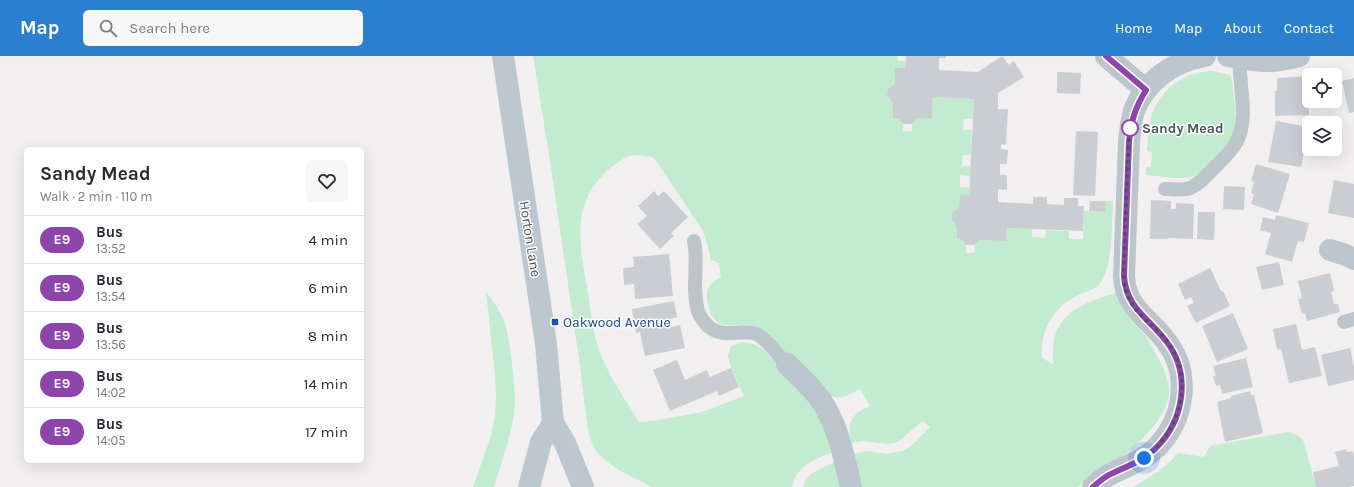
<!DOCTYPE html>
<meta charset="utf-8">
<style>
:root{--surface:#fff;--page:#f7f7f7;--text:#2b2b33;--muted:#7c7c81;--line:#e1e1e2;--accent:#2a7fd1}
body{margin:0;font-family:Karla,sans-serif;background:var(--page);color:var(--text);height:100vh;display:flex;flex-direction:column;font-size:15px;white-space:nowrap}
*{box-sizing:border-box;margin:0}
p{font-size:13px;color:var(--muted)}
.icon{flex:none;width:22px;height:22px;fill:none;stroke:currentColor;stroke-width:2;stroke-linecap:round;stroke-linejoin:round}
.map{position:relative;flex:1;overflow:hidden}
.panel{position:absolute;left:24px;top:91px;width:340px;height:316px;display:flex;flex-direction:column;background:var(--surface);border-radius:6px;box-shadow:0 4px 16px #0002}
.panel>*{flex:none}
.badge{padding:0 8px;border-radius:13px;font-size:14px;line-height:26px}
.fabs{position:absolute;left:1302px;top:12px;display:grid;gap:8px}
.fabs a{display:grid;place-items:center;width:40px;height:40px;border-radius:6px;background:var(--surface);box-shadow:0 4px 16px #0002;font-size:20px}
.you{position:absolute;width:20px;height:20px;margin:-10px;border:3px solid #fff;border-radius:50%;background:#1a73e8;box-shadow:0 0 0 6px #1a73e833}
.map>.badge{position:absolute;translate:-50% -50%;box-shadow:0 0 0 2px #fff}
.round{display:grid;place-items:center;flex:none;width:42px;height:42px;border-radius:6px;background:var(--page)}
.summary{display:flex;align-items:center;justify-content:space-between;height:68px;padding:0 16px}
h1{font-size:19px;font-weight:700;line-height:30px}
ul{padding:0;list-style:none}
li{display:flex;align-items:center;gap:12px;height:48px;padding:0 16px;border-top:1px solid var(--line)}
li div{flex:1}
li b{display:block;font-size:15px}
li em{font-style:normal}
li .badge{min-width:44px;font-weight:700;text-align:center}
header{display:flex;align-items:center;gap:24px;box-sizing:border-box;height:56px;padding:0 20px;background:var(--accent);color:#fff}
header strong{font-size:19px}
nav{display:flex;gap:22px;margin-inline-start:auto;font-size:14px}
.search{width:280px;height:36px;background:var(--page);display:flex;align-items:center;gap:10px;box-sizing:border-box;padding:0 14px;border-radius:6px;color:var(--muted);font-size:15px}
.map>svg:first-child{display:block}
.green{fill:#c2ebcf}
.building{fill:#cacdd1}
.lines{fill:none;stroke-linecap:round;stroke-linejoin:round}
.lane{stroke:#bcc5cb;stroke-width:14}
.street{stroke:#bcc5cb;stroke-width:22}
.secondary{stroke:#bdc7cf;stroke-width:22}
.line-casing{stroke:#fff;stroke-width:9}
.line{stroke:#8e44ad;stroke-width:6}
.walk{stroke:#49545b;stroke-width:4;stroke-dasharray:0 7.2}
.stop-dot{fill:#fff;stroke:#8e44ad;stroke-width:2}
.transit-dot{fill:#1a4fb4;stroke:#fff;stroke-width:1.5}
.labels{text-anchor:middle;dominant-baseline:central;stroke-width:3;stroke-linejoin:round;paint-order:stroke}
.stop-label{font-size:14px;font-weight:bold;fill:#49545b;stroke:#fff;text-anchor:start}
.street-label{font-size:14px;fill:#49545b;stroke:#fff}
.transit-label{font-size:14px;fill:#164399;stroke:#fff;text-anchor:start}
</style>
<header>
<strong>Map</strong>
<div class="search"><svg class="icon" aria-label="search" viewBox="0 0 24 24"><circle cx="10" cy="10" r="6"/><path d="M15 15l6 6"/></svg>Search here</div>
<nav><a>Home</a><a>Map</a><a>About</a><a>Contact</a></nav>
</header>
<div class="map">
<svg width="1354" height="431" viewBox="0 0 1354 431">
<rect width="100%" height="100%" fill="#f2eff0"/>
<g class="green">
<path d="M533,0H898V5H906L905,12H895V28L888,33L887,40L893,47V63H899L903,68V75H912V68L917,62L932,63L933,41L974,43L973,63H964L963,74H972L971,99H963L962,110H970V120L960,119V131H969V139H960L959,151L952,157V164L957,171V183L962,184L966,189V197H974L975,189L979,184L1006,185L1007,172L1032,173V181L1045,182L1046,174L1069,175V183H1083L1084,155L1105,156L1106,145H1113C1112,167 1113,212 1099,229C1095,234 1086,235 1080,238C1055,249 1039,274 1042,302L1053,308C1053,300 1053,292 1054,283C1061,254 1091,244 1116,237C1119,244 1122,252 1127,259C1134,268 1142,274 1148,284C1156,298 1167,315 1169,331C1172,357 1141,386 1123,400C1114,406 1103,411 1094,417C1089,421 1083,426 1078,431H859L850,398L868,395L887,398L903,395L912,389L930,371L922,365L902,383L895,387L887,388L863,385L851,387C847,366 850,359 870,350L860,333C847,339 841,346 827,338L765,275C759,272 754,270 747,269C740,268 733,270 725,269C714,268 708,253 707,243C705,232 712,225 721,221L719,207L711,204L707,187L703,175L654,102C647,101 639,98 633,99C625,100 610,112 605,117C569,152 581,194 588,237C591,256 593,276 599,294C608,319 625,343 639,366L653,365L702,356L744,340L731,312L728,300L730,292L734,289L742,286L754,288L761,292L784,312L808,337L835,395C817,403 796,409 792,431H652L620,415L609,407L596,395L592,387L588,375L586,360L579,303L550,105Z"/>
<path d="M1211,15L1231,19C1233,37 1239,64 1232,80C1227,89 1219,97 1213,104C1207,111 1200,119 1191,121C1177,124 1160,120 1146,119V111H1151L1152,96L1147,95C1148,84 1148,72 1151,61C1160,33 1183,17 1211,15Z"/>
<path d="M486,236C505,259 507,270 511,300C513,316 515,332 515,348C513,377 502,404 494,431H473L491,380L495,360L496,339L495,319Z"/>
<path d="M1289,376L1297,379L1303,384L1316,431H1133C1150,421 1166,412 1178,397L1204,401L1210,390Z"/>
<path d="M838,405L843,431H803C808,415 824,411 838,405Z"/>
</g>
<g class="building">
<path d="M906,0H946V2H939V14L978,16L1002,0L1009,9L1014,5L1024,21L998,37V53H1008L1006,89L1001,88V93L1008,94L1007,108H1000V119H1007V134L998,133V146L1033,148V141H1047V148L1064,149V142H1078V150H1084L1083,175L1007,172L1006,185L979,184L975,189H966L962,184L957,183V171L952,164V157L959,151L960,138L969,139L974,43L933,41L932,63L917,62L912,68H903L899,63H893V47L887,40L888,33L895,28V12H905Z"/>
<path d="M1057,16L1081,17L1080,38L1057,37Z"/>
<path d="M1308,20L1309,59L1275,60V35H1277V22Z"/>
<path d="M1354,22V56L1349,57L1342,25Z"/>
<path d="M1276,65L1309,71L1301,111L1268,106Z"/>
<path d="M1076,75L1098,76L1095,140L1073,139Z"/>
<path d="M1256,108L1290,118L1278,157L1251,148L1254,138L1251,137L1254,126L1251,125Z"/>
<path d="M1334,124L1354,128V162L1328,157Z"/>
<path d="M1224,130L1245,131L1244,154L1223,153Z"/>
<path d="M654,135L658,140L664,135L688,161L671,177L674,180L660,193L637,168L647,160L638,150Z"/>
<path d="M1151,144L1171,145V153H1176V147L1194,148L1193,183L1168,182V183H1150Z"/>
<path d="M1090,145H1106L1105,156L1089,155Z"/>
<path d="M1198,156H1215L1214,184L1197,183Z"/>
<path d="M1276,159L1309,167L1304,186L1298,185L1292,206L1265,198L1271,177L1260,174L1263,161L1275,164Z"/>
<path d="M669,198L673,240L635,243L634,228L624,229L623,212L634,211L633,201Z"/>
<path d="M1279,206L1284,229L1262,234L1256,211Z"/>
<path d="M1210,212L1221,235H1223L1230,250L1196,267L1187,250L1194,247L1191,241L1185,244L1178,228Z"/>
<path d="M1330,217L1334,235L1331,236L1334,248H1338L1340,256L1307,265L1305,257L1302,258L1298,243L1302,242L1298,225Z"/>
<path d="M674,245L677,261L665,264L667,272L680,269L685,292L645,300L640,276L636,277L632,253Z"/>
<path d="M1233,257L1248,293L1217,306L1202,270Z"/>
<path d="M1296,268L1302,294L1315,291L1322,320L1289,327L1281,293L1277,294L1273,273Z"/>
<path d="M1350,292L1354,311V324L1328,330L1321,299Z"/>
<path d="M1246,302L1253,331L1222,338L1220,329L1216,330L1213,320H1216L1213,310Z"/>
<path d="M677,304L685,324L707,314L710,321L731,312L739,331L719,340L717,335L670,355L653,314Z"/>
<path d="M1250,335L1251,339H1254L1263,377L1225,386L1217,346L1231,342V340Z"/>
<path d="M1346,393L1347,396L1353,395L1354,399V430L1349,431H1316L1313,416L1339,410L1335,396Z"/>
</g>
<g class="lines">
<g class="lane">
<path d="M1165,133C1172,133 1180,134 1187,133C1197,131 1206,120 1213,113C1221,105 1230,97 1236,87C1250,61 1238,30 1240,2"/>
<path d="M694,185C699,209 691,230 698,255C700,261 704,266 708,270C724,284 740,272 756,278C767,283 778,299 787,308"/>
<path d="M1344,266L1354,263"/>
</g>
<g class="street">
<path d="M1106,0L1146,34"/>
<path d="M1228,0C1258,5 1269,8 1299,0"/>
<path d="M1330,194L1346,199L1354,203"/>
<path d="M787,308C799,320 813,332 822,346C839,372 844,402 851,431"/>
<path d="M1093,431C1099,426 1105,420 1113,417C1129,409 1144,404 1157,391C1185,362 1191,317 1166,285C1149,262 1125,252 1124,220L1129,86C1130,75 1131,65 1134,55C1145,25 1174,5 1205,0"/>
</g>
<g class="secondary">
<path d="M503,0L546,288L553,367L565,387L583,431"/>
<path d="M529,431L541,386L553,367"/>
</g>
</g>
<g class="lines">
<g class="line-casing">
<path id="line" d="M1093,431C1099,426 1105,420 1113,417C1128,410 1143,405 1155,393C1184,365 1192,318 1166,285C1149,262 1126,252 1124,220L1129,86C1131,65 1135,52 1146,34L1106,0"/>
</g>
<use href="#line" class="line"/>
<path class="walk" d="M1130,72V71C1127,107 1126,144 1125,180C1125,197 1122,215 1125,232C1130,255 1152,267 1166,284C1196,322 1181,375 1144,402"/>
</g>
<circle class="stop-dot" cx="1130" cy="72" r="8"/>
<rect class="transit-dot" x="551" y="262" width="8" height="8" rx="2"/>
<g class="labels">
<g class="stop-label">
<text x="1142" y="72">Sandy Mead</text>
</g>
<g class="street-label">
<text transform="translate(530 183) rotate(81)">Horton Lane</text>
</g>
<g class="transit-label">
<text x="563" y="266">Oakwood Avenue</text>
</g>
</g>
</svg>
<div class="fabs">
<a><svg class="icon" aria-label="locate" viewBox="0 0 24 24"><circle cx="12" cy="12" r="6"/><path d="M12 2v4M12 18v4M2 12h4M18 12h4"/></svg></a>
<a><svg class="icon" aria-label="layers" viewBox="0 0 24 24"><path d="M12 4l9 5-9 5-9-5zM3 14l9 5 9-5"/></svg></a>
</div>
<div class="you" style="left:1144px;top:402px"></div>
<section class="panel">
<div class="summary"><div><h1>Sandy Mead</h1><p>Walk · 2 min · 110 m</p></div><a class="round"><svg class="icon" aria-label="heart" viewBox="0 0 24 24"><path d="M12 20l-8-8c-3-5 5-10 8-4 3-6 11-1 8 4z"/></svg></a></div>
<ul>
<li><span class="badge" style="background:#8e44ad;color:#fff">E9</span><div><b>Bus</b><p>13:52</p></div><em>4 min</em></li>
<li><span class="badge" style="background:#8e44ad;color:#fff">E9</span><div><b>Bus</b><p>13:54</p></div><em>6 min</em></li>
<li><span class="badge" style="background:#8e44ad;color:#fff">E9</span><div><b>Bus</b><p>13:56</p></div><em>8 min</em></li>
<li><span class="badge" style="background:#8e44ad;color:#fff">E9</span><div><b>Bus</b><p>14:02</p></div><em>14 min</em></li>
<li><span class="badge" style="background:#8e44ad;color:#fff">E9</span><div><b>Bus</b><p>14:05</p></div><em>17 min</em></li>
</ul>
</section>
</div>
